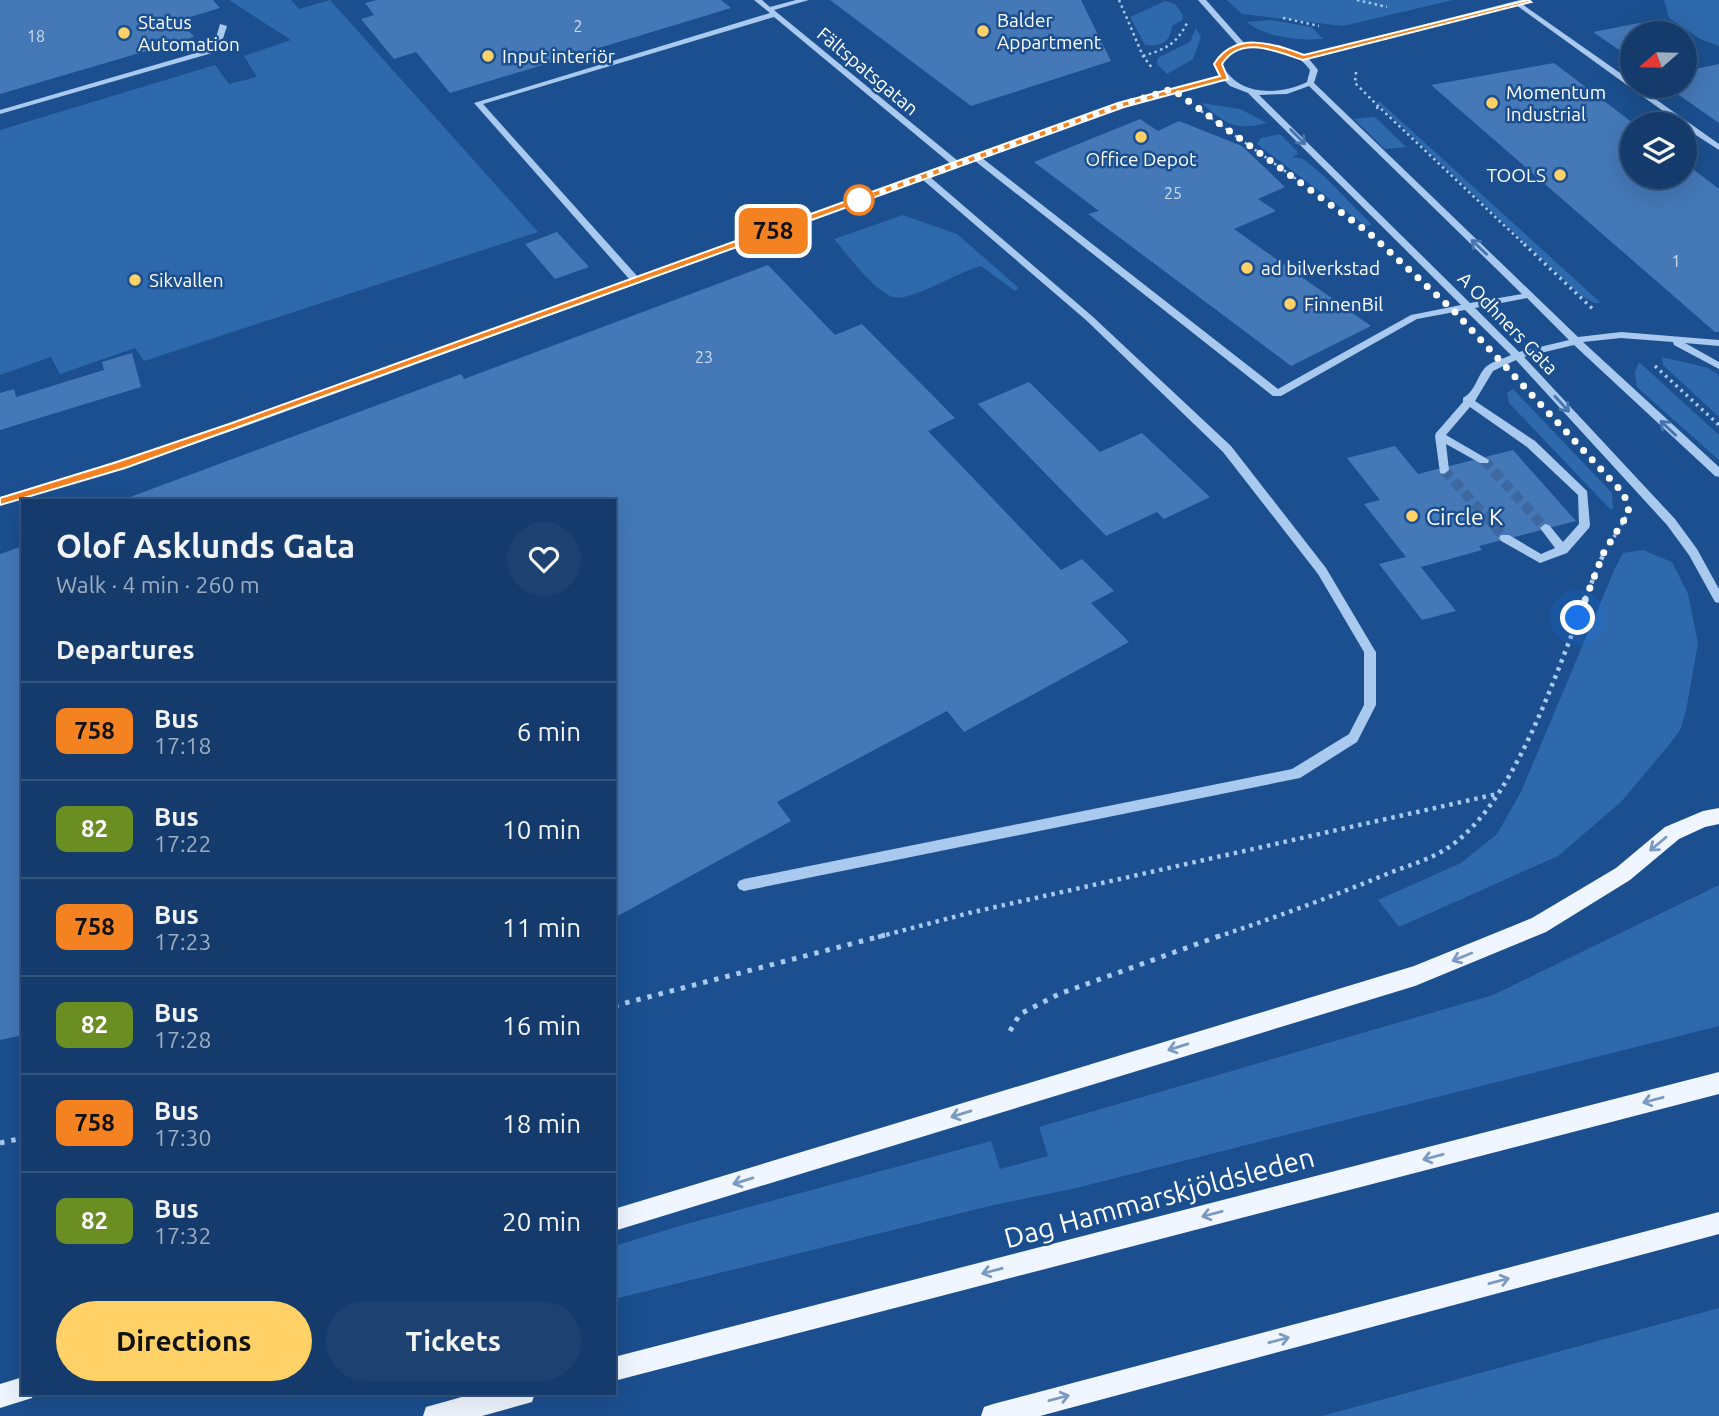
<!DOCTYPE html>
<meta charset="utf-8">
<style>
:root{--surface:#143b6b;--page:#1d4271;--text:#f1f3f6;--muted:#9dadc1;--line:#33557e;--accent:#ffd166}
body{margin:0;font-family:Ubuntu,sans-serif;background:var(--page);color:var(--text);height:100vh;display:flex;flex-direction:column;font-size:26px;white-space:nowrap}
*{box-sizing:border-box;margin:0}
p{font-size:23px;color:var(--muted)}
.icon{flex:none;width:38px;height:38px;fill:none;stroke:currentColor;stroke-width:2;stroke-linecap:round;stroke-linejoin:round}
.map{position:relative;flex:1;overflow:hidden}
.details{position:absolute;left:21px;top:499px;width:595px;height:896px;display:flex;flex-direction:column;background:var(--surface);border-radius:0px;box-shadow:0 7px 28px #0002,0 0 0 2px var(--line)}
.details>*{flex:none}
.badge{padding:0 14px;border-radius:10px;font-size:24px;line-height:46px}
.needle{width:46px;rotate:250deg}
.tools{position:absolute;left:1620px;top:21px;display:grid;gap:14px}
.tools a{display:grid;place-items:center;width:77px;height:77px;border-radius:50%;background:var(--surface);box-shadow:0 7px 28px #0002,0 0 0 2px var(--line);font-size:35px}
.you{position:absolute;width:35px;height:35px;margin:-18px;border:5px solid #fff;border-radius:50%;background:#1a73e8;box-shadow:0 0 0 10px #1a73e833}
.map>.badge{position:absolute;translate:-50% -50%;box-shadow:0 0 0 4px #fff}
h2{padding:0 35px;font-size:26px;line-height:63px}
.round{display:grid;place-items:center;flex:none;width:74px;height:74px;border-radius:37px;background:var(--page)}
.summary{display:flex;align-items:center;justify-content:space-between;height:119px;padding:0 35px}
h1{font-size:33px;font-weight:700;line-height:52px}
.primary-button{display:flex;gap:14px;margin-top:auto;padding:14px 35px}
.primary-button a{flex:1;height:80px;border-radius:42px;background:var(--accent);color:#111;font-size:28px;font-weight:700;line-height:80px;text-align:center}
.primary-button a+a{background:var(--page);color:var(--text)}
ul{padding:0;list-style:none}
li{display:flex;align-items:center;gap:21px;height:98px;padding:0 35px;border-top:2px solid var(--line)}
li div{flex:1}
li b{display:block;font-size:26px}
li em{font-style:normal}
li .badge{min-width:77px;font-weight:700;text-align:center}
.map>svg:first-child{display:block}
.green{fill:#2e69ad}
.building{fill:#4478b7}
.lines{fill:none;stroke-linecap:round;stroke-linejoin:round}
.minor-tunnel{stroke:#3d69a0;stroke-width:10;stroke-dasharray:10 5;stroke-linecap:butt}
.path-far3{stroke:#a9c9ee;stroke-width:2.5;stroke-dasharray:2.5 3.5;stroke-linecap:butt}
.path-far2{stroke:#a9c9ee;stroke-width:3.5;stroke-dasharray:2.5 4.5;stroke-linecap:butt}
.path-far1{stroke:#a9c9ee;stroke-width:4.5;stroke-dasharray:3.5 5;stroke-linecap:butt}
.path{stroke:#a9c9ee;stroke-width:5;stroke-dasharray:4.5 7;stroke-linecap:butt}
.minor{fill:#a9c9ee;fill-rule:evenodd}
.major{fill:#f0f6ff;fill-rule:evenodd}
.oneway{stroke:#4674ac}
.oneway2{stroke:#7b9ac1}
.line{fill:#f58220;stroke:#fff;stroke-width:2}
.walk{stroke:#fff;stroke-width:7;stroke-dasharray:0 12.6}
.poi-dot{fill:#ffd166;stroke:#1b4f8f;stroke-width:2.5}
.stop-dot{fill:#fff;stroke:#f58220;stroke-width:3.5}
.labels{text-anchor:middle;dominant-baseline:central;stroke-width:5;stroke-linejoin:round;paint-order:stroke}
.far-number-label{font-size:16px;fill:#d0dded}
.far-poi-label{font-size:19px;fill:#fff;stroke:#1b4f8f;text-anchor:start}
.far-street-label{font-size:19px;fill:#fff;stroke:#1b4f8f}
.poi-label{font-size:23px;fill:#fff;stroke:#1b4f8f;text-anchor:start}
.near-street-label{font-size:28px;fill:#fff;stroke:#1b4f8f}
</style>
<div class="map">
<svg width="1719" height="1416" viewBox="0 0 1719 1416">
<rect width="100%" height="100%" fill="#1b4f8f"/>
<g class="green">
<path d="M229,0H291L299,9L330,0L538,232L144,361L135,348L60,374L51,357L0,375V130L215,65L229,84L257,77L244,56L291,40Z"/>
<path d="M1227,0H1453L1343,26L1242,14Z"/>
<path d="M1664,0H1719V46L1700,39L1669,18Z"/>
<path d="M1165,1L1175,4L1183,15L1182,20L1172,26C1170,42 1162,47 1145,45L1130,17Z"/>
<path d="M1271,20L1312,27L1323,39C1298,41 1266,37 1246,22Z"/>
<path d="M1196,28L1201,37L1193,59L1167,74L1157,64L1158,58L1190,42Z"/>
<path d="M1376,102H1380L1601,303H1594L1580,295Z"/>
<path d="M1201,103L1240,109L1267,123C1233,131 1227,124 1201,103Z"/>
<path d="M1372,117L1376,118L1406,147L1385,149L1354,119Z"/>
<path d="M1280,134L1297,151L1298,154L1292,157L1303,159L1323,175L1372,225L1365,226L1257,144L1261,138Z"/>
<path d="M903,215L957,234L1019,288L1015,291L981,266C959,271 912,302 893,297C874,291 847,254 834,239Z"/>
<path d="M1662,357L1708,368L1719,375V417L1663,365Z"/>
<path d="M1639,362L1719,435V460L1637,387L1635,372Z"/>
<path d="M1513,389L1612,493L1613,509H1610L1509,403L1507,393Z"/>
<path d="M1643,550L1672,562L1688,594L1698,643L1686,711L1680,730L1669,745L1621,802L1558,856L1399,927L1378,900L1461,863L1497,834L1521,792L1615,568L1623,553Z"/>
<path d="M1719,885V1026L1076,1188L994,1205L614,1299V1246L683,1225L991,1141L1000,1169L1048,1156L1039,1127L1493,995Z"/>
<path d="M1719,1308V1416H1322Z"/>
</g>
<g class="building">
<path d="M0,0H213L220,8L180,20L194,37L0,94Z"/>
<path d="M377,0H721L731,8L450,93L416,52L394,59L361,19L374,15L365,3Z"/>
<path d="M830,0H1081L1111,61L971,106Z"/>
<path d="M1660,19L1682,33H1633V55L1628,56L1593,32Z"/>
<path d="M1554,63L1633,123V177H1685V163L1719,189V332H1715L1431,85Z"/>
<path d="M1719,64V123L1666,86H1685V71Z"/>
<path d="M1140,119L1158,131L1179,121L1242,146L1285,187L1258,199L1276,211L1234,229L1371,326L1291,366L1088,214L1099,211L1034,162Z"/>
<path d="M557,232L589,267L555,279L525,244Z"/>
<path d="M768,265L835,335L862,324L955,418L928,431L1061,570L1082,559L1114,591L1091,603L1129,642L964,732L947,711L777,802L791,821L614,918V500H122L461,374L464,379Z"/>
<path d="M132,353L141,387L0,430V393L14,389L16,397L104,370L102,362Z"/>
<path d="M1029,382L1100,452L1142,433L1210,497L1164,519L1157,512L1106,536L978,404Z"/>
<path d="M1395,446L1418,474L1513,450L1576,521L1479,546L1482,550L1421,567L1456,611L1422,620L1379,564L1406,557L1364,504L1380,500L1347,458Z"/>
<path d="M23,546V1035L0,1040V554Z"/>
</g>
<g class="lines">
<g class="minor-tunnel">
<path d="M1484,460L1545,528"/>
<path d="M1444,470L1505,538"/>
</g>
<g class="path-far3">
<path d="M1119,0L1143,56L1152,68"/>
<path d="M1357,0L1387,7"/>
<path d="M1283,18L1319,26"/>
<path d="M1143,56C1165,49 1176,45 1187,23"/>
<path d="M1356,72L1355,83L1379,107"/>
<path d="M1376,108L1379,107L1526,246"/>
<path d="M1201,111L1296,179"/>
</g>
<g class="path-far2">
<path d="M1524,244L1595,311"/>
<path d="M1655,366L1719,425"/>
<path d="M1614,537L1626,517"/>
<path d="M1605,553L1606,550"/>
</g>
<g class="path-far1">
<path d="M878,937L969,913L1497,794"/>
<path d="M1217,937C1274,918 1331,897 1387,874C1406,866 1429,860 1446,849C1524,800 1567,634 1605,551"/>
</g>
<g class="path">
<path d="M614,1006L885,935"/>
<path d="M1010,1031L1020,1014L1059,994L1222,935"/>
<path d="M0,1143L23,1138"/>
</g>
<g class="minor">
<path d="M754,0H762L770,7L796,0H809L774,10L958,161L1118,103L1220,76L1214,64C1219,53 1227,48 1238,45L1198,0H1206L1245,44L1279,45L1305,55L1520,0H1532L1522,4L1633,82V86H1637L1719,144V150L1685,128V124H1681L1516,5L1309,59L1318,70L1314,83L1578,337L1621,332L1719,340V346L1685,343L1719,362V369L1674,345L1673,342L1621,338L1583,342L1719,467V477L1715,476L1574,345L1524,357L1675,519L1697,549L1719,589V603L1715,602L1689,555L1667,525L1516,360L1493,371L1475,401L1535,441L1587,491L1590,525L1589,528L1567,553L1540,563L1501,541L1499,538L1501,535H1509L1541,554L1555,548L1540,528L1545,524L1549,525L1563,542L1579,524L1578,495L1527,447L1470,407L1446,435L1489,460L1488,463H1480L1446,444L1449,470L1444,474L1440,473L1435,436L1436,433L1463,402V398C1475,391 1476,379 1484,369C1489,362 1503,359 1511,355L1465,310L1417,319L1281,396H1273L975,161L930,177L1092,316L1231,446L1326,568L1374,649L1376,652V705L1357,742L1300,778L744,891L739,889L737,885L739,881L744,879L1292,769L1349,734L1364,705V652L1318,574L1223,452L1086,320L923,180L240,428L125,468L0,505V497C213,434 421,355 630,280L474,103L770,13ZM774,17L951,164L638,277L483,104ZM1253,47C1275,48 1297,51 1310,70L1307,82C1278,96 1237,96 1222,64C1228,51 1240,48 1253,47ZM1224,80L1230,86L1248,93L1461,305L1411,315L1278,389L982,158L1124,107ZM1309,86L1522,294L1470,303L1259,95L1287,94ZM1527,298L1569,340L1519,352L1475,308Z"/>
<path d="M220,24L227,26L219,51L0,114V110L213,48Z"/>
</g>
<g class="major">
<path d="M1719,808V824L1705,827L1679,839L1630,880L1546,932L1415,986L614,1231V1209L1414,966L1532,918L1616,868L1665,827L1703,811Z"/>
<path d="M1719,1072V1094L614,1381V1357Z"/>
<path d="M1719,1212V1234L1040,1416H981L984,1407L993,1404Z"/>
<path d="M23,1377V1393H34L32,1398L0,1408V1384Z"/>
<path d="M476,1393H535L532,1402L482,1416H423L426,1407Z"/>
</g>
</g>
<defs><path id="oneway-shaft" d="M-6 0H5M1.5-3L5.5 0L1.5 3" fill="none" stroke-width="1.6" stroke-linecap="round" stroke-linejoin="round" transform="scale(1.75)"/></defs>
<g class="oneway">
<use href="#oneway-shaft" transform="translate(1298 137) rotate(45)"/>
<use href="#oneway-shaft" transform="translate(1479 247) rotate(-136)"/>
<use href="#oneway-shaft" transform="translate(1562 404) rotate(47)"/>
<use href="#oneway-shaft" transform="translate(1668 428) rotate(-137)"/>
</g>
<g class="oneway2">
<use href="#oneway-shaft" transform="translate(1658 844) rotate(140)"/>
<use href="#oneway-shaft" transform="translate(1462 957) rotate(158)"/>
<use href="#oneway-shaft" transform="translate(1178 1047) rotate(163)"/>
<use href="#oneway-shaft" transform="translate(1653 1100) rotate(165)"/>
<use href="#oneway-shaft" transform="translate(961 1114) rotate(163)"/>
<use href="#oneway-shaft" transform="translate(1433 1157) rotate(165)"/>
<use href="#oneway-shaft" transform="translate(743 1181) rotate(163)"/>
<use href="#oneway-shaft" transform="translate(1212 1214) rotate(165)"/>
<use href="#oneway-shaft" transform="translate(992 1271) rotate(165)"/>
<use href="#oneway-shaft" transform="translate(1499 1281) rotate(-15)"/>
<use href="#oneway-shaft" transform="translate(1279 1340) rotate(-15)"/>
<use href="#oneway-shaft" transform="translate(1059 1398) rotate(-15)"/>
</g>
<path class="line" d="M1528,0L1531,2L1303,60C1277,52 1241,34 1222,64L1228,79L1124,107L125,468L0,505V498L117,462L232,423L1118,103L1220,76L1214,64C1235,31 1273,43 1304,55Z"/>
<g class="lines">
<path class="walk" d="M859,200L1121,105L1172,89L1368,232L1453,310L1624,494L1629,512L1604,552L1578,618"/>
</g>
<g class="poi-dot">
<circle cx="983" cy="31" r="7"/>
<circle cx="124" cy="33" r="7"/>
<circle cx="488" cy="56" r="7"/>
<circle cx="1492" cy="103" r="7"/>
<circle cx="1141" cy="137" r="7"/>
<circle cx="1560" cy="175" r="7"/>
<circle cx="1247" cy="268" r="7"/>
<circle cx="135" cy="280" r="7"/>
<circle cx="1290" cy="304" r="7"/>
<circle cx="1412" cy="516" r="7"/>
</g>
<circle class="stop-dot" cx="859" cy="200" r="14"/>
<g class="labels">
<g class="far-number-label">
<text x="578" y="26">2</text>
<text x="36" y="36">18</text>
<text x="1173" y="193">25</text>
<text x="1676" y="261">1</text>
<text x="704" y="357">23</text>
</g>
<g class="far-poi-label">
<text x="997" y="20">Balder<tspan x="997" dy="22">Appartment</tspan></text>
<text x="138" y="22">Status<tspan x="138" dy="22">Automation</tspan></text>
<text x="502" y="56">Input interiör</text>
<text x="1506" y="92">Momentum<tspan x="1506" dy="22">Industrial</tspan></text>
<text x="1141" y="159" text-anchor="middle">Office Depot</text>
<text x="1546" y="175" text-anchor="end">TOOLS</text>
<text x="1261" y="268">ad bilverkstad</text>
<text x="149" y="280">Sikvallen</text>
<text x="1304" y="304">FinnenBil</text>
</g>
<g class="far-street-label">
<text transform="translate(868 71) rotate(40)">Fältspatsgatan</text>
<text transform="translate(1508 323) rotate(46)">A Odhners Gata</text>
</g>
<g class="poi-label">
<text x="1426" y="516">Circle K</text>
</g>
<g class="near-street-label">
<text transform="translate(1159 1197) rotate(-15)">Dag Hammarskjöldsleden</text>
</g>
</g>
</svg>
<div class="tools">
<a><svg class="needle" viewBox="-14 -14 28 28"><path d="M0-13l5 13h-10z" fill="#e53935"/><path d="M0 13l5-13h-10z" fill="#9dadc1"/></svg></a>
<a><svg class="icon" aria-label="layers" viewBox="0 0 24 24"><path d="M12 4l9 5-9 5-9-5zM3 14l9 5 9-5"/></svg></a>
</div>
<div class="you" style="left:1578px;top:618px"></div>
<b class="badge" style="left:773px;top:231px;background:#f58220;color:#111">758</b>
<section class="details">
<div class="summary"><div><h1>Olof Asklunds Gata</h1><p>Walk · 4 min · 260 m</p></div><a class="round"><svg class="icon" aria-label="heart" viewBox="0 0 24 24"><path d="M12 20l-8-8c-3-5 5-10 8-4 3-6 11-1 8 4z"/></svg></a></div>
<h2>Departures</h2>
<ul>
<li><span class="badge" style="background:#f58220;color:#111">758</span><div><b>Bus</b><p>17:18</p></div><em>6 min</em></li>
<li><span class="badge" style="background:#6b8e23;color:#fff">82</span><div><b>Bus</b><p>17:22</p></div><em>10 min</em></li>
<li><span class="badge" style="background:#f58220;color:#111">758</span><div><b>Bus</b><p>17:23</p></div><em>11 min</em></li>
<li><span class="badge" style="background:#6b8e23;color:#fff">82</span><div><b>Bus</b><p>17:28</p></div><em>16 min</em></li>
<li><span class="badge" style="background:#f58220;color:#111">758</span><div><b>Bus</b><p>17:30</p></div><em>18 min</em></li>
<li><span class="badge" style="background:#6b8e23;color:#fff">82</span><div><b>Bus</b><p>17:32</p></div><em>20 min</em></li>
</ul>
<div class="primary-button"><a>Directions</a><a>Tickets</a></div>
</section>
</div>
